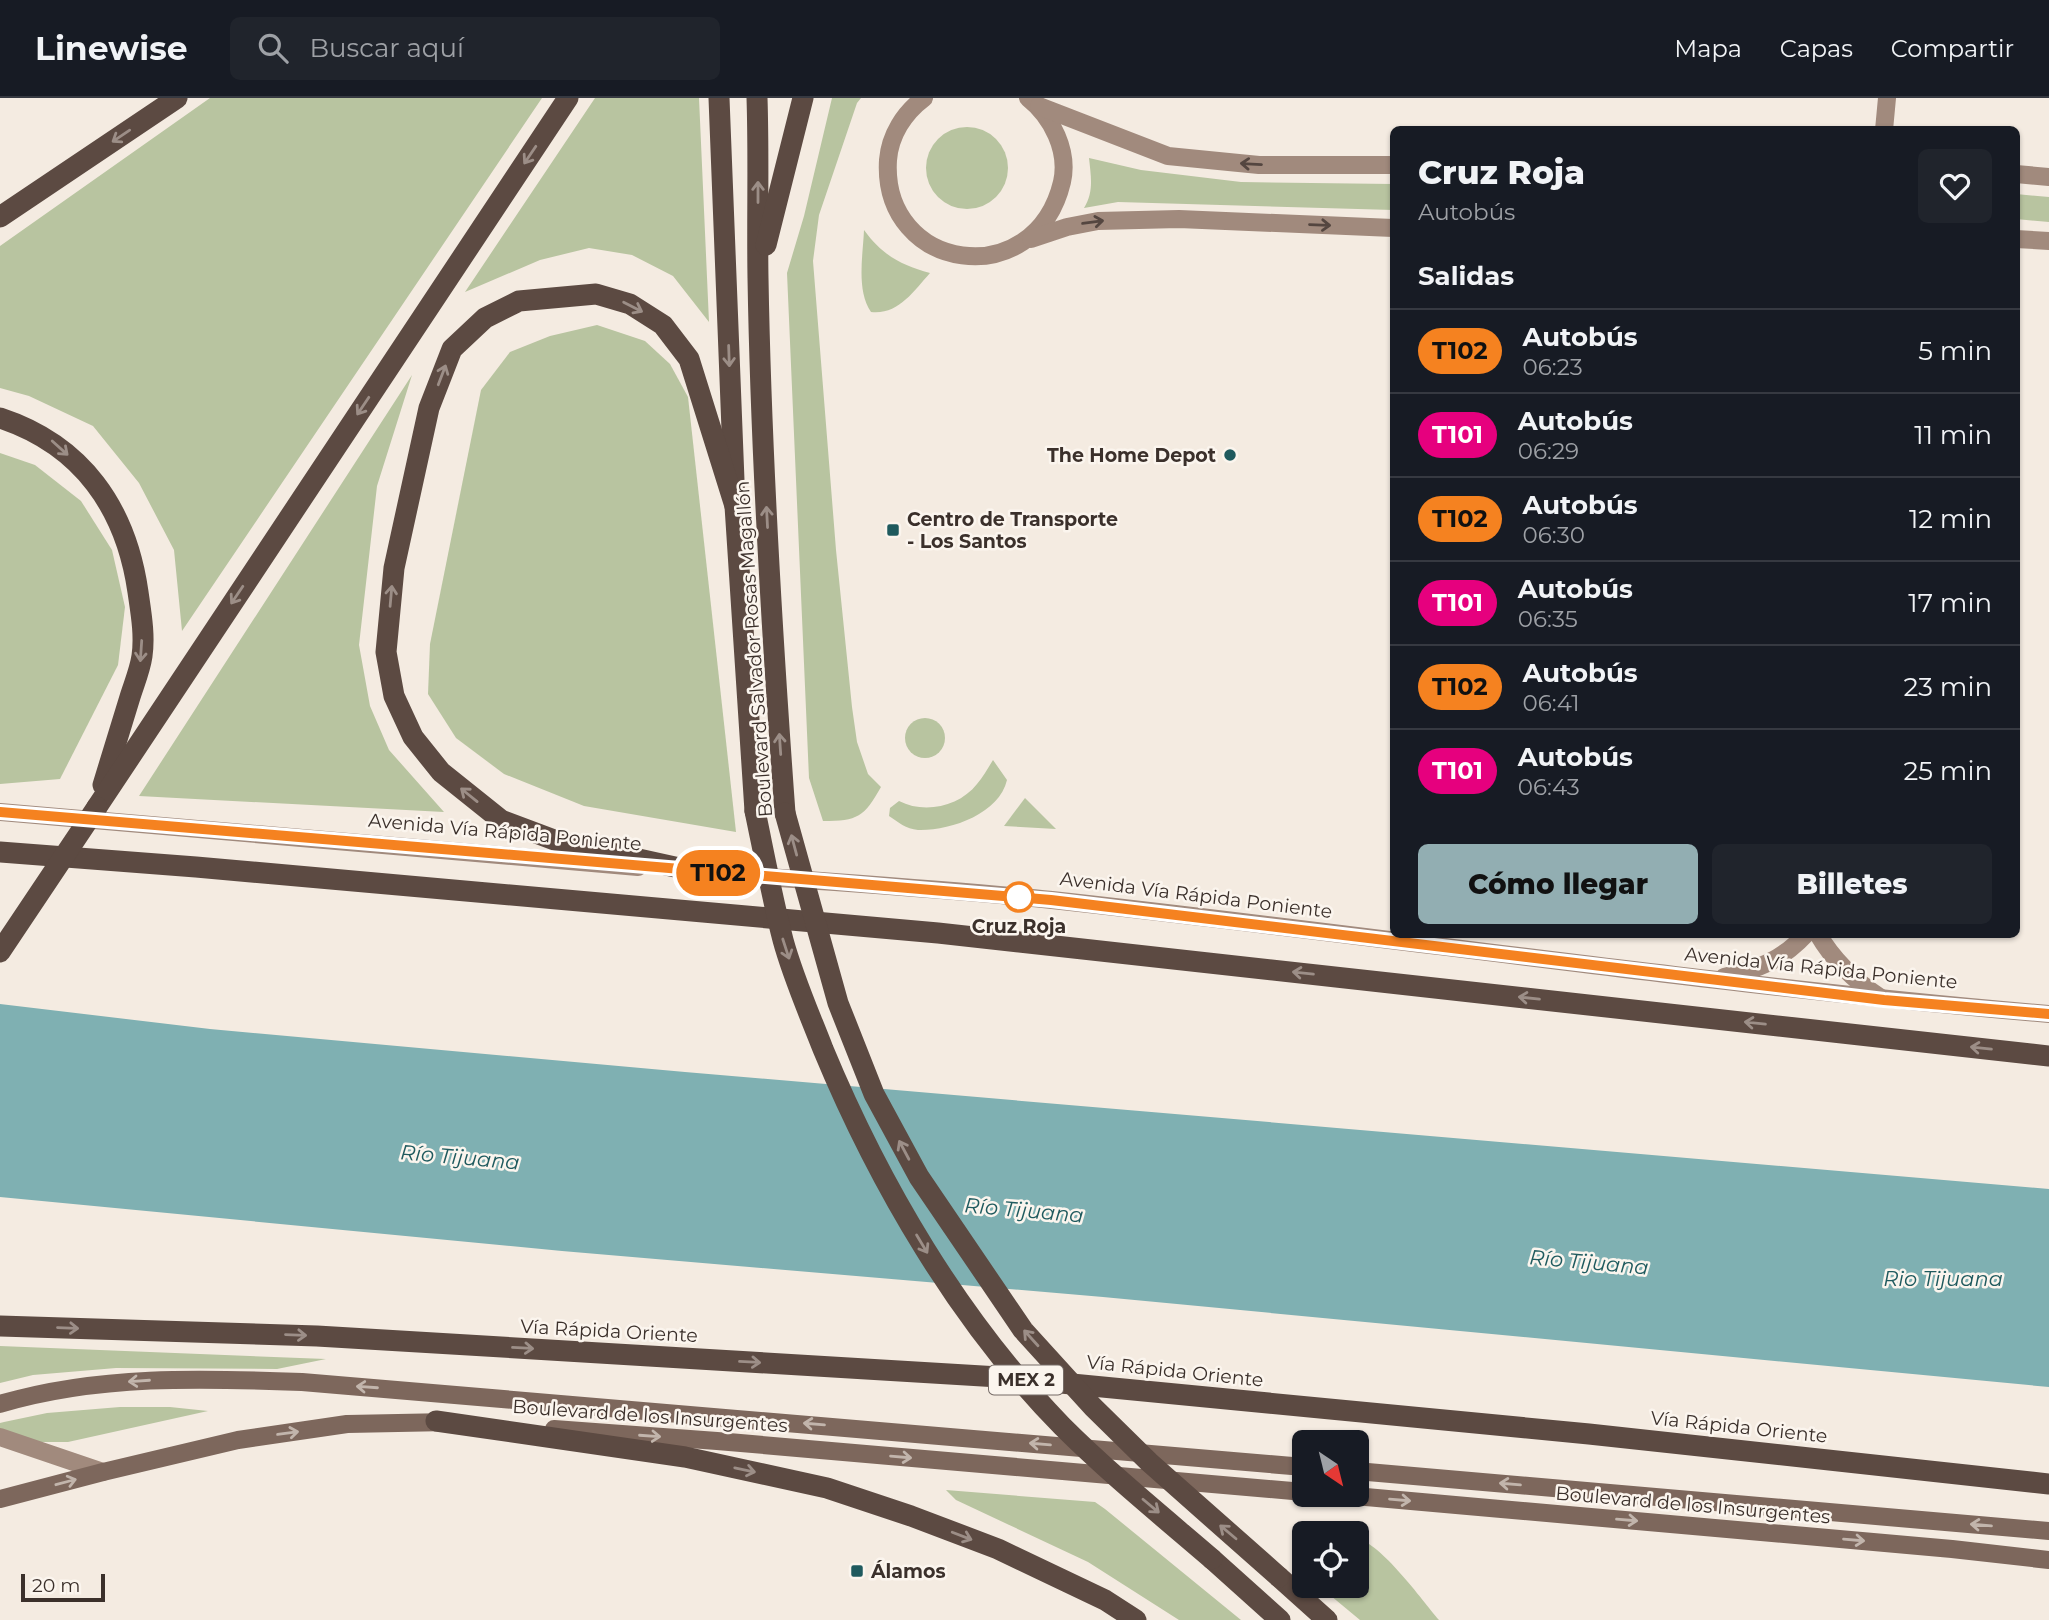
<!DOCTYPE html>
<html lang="es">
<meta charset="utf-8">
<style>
:root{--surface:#171b24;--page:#20242c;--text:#f1f3f6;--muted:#9ea1a6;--line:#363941;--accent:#92aeb2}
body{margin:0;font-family:Montserrat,sans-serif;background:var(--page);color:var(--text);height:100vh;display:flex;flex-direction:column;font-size:26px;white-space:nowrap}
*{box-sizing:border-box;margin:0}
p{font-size:23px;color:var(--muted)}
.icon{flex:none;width:38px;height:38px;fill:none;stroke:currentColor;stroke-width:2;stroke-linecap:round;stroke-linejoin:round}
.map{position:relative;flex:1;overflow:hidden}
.details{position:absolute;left:1390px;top:28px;width:630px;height:812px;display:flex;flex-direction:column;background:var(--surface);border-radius:10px;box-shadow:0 2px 5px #0004}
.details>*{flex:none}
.badge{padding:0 14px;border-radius:23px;font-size:24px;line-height:46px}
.needle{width:46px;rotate:145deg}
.controls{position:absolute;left:1292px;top:1332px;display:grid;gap:14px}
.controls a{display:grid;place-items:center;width:77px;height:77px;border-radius:10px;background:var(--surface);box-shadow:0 2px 5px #0004;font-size:35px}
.scale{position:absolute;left:21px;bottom:18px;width:84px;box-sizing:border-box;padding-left:7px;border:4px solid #3b302b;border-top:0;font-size:19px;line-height:24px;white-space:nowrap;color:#3b302b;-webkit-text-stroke:5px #fbf5ee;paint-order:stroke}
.map>.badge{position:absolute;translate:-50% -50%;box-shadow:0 0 0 4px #fff}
h2{padding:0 28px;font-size:26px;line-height:63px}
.round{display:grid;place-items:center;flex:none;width:74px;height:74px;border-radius:10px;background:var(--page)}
.headline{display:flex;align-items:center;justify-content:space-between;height:119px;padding:0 28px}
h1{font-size:33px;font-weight:800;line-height:52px}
.primary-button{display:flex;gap:14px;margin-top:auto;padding:14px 28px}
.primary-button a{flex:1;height:80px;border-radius:10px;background:var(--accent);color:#111;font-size:28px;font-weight:800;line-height:80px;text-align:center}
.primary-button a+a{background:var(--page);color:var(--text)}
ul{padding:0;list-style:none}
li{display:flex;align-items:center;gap:21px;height:84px;padding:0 28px;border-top:2px solid var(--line)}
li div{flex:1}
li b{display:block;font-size:26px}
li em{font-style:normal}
li .badge{min-width:77px;font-weight:700;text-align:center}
header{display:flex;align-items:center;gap:42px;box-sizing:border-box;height:98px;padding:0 35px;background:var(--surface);border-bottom:2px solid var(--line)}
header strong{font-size:33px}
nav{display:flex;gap:38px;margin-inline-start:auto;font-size:24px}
.search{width:490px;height:63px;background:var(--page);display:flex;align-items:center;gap:18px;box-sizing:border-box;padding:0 24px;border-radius:10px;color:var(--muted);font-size:26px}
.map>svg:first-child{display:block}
.green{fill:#b8c4a0}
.water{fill:#7fb0b2}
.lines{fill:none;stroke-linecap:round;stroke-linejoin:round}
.secondary{stroke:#a18a7d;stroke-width:18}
.primary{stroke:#7d675c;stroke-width:18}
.highway{stroke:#5c4a42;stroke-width:21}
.highway-bridge{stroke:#5c4a42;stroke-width:21}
.oneway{stroke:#9c8e87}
.oneway2{stroke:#544640}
.oneway3{stroke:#c2b5ac}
.line-casing{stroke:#fff;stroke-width:16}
.line{stroke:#f58220;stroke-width:10}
.poi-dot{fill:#1f5a5e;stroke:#fbf5ee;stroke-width:2.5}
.stop-dot{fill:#fff;stroke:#f58220;stroke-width:3.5}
.labels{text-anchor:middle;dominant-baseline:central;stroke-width:5;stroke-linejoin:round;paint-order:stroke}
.shield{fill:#fbf5ee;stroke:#756b66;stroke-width:2}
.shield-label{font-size:18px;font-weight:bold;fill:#3b302b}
.poi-label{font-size:19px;font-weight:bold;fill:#3b302b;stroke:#fbf5ee;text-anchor:start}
.street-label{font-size:19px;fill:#3b302b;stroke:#fbf5ee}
.stop-label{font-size:19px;font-weight:bold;fill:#3b302b;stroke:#fbf5ee}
.water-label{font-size:21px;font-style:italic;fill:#1f5a5e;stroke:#fbf5ee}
</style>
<header>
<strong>Linewise</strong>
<div class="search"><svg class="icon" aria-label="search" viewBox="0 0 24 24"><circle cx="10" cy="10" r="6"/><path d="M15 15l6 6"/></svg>Buscar aquí</div>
<nav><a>Mapa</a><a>Capas</a><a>Compartir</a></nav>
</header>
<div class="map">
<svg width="2049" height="1522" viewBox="0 0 2049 1522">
<rect width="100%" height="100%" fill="#f4ebe1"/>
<g class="green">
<path d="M210,0H542L182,533L174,452L139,385L93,328L29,298L0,290V148Z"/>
<path d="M595,0H699L709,224L673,178L632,157L589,150L540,162L465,194Z"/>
<path d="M832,0H861L857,5L819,117L813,163L836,452L852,609L857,644L868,676L881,689C864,719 858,723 823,723L809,680L787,175L804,118Z"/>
<circle cx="967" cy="70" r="41"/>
<path d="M1089,60L1141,72L1241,84L1393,86V112L1118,104L1084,110C1094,94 1091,79 1089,60Z"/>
<path d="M2016,96L2049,99V124L2016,121Z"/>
<path d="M864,132C882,157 901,167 930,175C913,194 898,217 871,214C856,192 863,157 864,132Z"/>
<path d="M597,227L645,243L670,266L688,299L736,734L584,708L504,676L456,640L428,596L430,546L481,292L510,254L550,238Z"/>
<path d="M412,277L377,388L359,547L370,608L389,652L444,714L139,698Z"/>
<path d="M0,355L35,367L81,403L112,452L125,509L118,567L60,681L0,686Z"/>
<circle cx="925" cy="640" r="20"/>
<path d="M993,662L1007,682C999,716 950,733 918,732C906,731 898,724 889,718L890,710L899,703C924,716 959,709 977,686C983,679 988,670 993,662Z"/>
<path d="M1025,700L1056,731L1004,728Z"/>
<path d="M0,1248L326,1261L277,1271L116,1270L33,1277L0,1285Z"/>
<path d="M120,1309H170L208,1313L68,1344H32L0,1333V1325L4,1324L47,1315Z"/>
<path d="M946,1392L1095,1404L1105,1411L1241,1522H1179L1088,1464L956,1402Z"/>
<path d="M1356,1440C1381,1445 1422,1502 1439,1522H1360L1319,1488H1356Z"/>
</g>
<path class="water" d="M0,906L210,931L685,974L2049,1091V1289L1103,1199L562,1153L0,1099Z"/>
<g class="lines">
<g class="secondary">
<path d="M924,0C904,15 890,37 888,62C881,174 1035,197 1062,84C1069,53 1052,19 1028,0"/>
<path d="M1039,8L1168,58L1259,67H1393"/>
<path d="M1884,32L1887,0"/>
<path d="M2016,76L2049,79"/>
<path d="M1031,141L1067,129L1098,123L1179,121L1393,130"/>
<path d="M2016,141L2049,143"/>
<path d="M0,714L638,769"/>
<path d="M680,772C804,783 929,789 1052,802C1385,838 1716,888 2049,916"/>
<path d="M1818,836C1834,864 1855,883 1881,900"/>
<path d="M1724,879C1758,871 1781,863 1806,836"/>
<path d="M0,1339L103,1374"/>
</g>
<g class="primary">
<path d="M0,1306C97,1277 202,1280 302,1284L1304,1369"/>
<path d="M554,1331L717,1343L1304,1394"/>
<path d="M1356,1373L2049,1433"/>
<path d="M1332,1396L1952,1451L2049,1462"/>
<path d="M0,1401L103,1374L238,1342L347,1326L449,1324"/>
</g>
<g class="highway">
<path d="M719,0L735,408L755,713"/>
<path d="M757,0C759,60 757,120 758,180C761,358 772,537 785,715"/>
<path d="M0,119L177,0"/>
<path d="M766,147L803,0"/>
<path d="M0,320C82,347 126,410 138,494C141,515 145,537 142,558C140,572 134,586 130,599C121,628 112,657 103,687"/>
<path d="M97,709L568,0"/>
<path d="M0,754L196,769L938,835L2049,958"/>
<path d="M693,773L557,743L501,722L441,674L413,639L394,598L386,554L394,470L429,310L452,251L485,220L519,203L596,196L630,206L663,227L689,261L735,408"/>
<path d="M0,1228L317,1238L999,1279L1589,1336L2049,1386"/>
<path d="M436,1323L685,1359L827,1390L911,1418L998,1451L1105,1502L1136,1522"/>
<path d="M1212,1461L1280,1522"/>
<path d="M1279,1479L1327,1522"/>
</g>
<g class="highway-bridge">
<path d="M755,713C764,756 772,799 783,842C793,879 809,915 823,951C879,1086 959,1223 1062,1328C1109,1375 1162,1418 1212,1461"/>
<path d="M785,715L838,905L874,996L919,1079L1023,1232L1093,1309L1149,1364L1279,1479"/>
<path d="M0,854L97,709"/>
</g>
</g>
<defs><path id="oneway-shaft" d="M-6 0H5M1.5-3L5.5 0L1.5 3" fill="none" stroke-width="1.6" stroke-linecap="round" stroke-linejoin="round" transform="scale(1.75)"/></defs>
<g class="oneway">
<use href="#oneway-shaft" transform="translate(121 38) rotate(146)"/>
<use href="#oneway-shaft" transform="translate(530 57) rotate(124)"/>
<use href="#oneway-shaft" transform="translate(758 94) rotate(-90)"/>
<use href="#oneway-shaft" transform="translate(633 209) rotate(27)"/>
<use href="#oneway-shaft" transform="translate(729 258) rotate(88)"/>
<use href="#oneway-shaft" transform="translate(442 277) rotate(-69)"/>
<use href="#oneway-shaft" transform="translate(363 308) rotate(124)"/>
<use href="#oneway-shaft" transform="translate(60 350) rotate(42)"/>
<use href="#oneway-shaft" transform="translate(767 419) rotate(-93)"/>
<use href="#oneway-shaft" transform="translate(237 497) rotate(124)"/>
<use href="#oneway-shaft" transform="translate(391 498) rotate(-85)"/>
<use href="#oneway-shaft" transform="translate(141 553) rotate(94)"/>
<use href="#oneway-shaft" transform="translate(780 646) rotate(-94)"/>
<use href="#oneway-shaft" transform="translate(469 697) rotate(-141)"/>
<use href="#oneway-shaft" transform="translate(794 747) rotate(-105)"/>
<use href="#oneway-shaft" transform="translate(786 851) rotate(72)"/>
<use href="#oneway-shaft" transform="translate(1303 875) rotate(-174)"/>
<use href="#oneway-shaft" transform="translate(1529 900) rotate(-174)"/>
<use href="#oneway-shaft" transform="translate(1755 925) rotate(-174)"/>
<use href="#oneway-shaft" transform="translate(1981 950) rotate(-174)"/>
<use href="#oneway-shaft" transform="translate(904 1052) rotate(-118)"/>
<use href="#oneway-shaft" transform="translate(922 1146) rotate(59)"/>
<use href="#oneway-shaft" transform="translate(68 1230) rotate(2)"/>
<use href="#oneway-shaft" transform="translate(296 1237) rotate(2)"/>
<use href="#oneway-shaft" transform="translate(1031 1240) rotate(-132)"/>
<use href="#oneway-shaft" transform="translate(523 1250) rotate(3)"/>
<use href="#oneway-shaft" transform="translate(750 1264) rotate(3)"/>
<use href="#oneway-shaft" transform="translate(745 1372) rotate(12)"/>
<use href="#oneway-shaft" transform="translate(1151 1408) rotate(40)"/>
<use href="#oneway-shaft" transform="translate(1228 1434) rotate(-140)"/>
<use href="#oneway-shaft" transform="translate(962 1438) rotate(21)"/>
</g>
<g class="oneway2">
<use href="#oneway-shaft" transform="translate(1251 66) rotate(-177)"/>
<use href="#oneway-shaft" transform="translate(1093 124) rotate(-8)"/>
<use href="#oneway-shaft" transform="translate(1320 127) rotate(2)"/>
</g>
<g class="oneway3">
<use href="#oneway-shaft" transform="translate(139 1283) rotate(176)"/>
<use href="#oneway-shaft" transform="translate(367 1289) rotate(-176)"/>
<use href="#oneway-shaft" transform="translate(814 1326) rotate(-175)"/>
<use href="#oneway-shaft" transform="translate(288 1335) rotate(-8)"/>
<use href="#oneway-shaft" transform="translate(650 1338) rotate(4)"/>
<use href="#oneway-shaft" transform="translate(1040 1346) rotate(-175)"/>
<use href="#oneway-shaft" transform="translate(901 1359) rotate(5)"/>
<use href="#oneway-shaft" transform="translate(66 1384) rotate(-15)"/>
<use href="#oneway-shaft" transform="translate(1510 1386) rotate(-175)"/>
<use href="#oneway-shaft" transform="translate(1400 1402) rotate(5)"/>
<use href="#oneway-shaft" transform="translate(1627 1422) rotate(5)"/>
<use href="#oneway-shaft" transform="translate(1981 1427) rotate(-175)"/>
<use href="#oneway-shaft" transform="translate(1854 1442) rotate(5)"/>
</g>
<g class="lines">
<g class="line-casing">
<path id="line" d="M0,714L1051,802L1884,902L2049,916"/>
</g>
<use href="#line" class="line"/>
</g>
<g class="poi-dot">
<circle cx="1230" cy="357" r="7"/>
<rect x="886" y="425" width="14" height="14" rx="3.5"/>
<rect x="850" y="1466" width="14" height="14" rx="3.5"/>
</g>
<circle class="stop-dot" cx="1019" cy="799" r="14"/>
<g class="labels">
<rect class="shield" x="989" y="1267.5" width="74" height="29" rx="5"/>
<g class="shield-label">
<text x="1026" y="1282">MEX 2</text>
</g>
<g class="poi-label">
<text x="1216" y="357" text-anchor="end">The Home Depot</text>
<text x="907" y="421">Centro de Transporte<tspan x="907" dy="22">- Los Santos</tspan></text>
<text x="871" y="1473">Álamos</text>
</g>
<g class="street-label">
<text transform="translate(754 551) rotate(-94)">Boulevard Salvador Rosas Magallón</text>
<text transform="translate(505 734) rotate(5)">Avenida Vía Rápida Poniente</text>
<text transform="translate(1196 797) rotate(7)">Avenida Vía Rápida Poniente</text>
<text transform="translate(1821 870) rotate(6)">Avenida Vía Rápida Poniente</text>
<text transform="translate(609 1233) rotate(3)">Vía Rápida Oriente</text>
<text transform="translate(1175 1273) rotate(6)">Vía Rápida Oriente</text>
<text transform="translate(650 1318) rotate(4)">Boulevard de los Insurgentes</text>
<text transform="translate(1739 1329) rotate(6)">Vía Rápida Oriente</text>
<text transform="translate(1693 1407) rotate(5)">Boulevard de los Insurgentes</text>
</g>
<g class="stop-label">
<text x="1019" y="828">Cruz Roja</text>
</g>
<g class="water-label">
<text transform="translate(460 1059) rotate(5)">Río Tijuana</text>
<text transform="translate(1024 1112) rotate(5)">Río Tijuana</text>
<text transform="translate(1589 1164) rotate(5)">Río Tijuana</text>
<text x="1943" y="1180">Rio Tijuana</text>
</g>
</g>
</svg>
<div class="controls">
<a><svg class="needle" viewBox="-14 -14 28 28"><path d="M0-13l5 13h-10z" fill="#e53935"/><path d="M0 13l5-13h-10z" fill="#9ea1a6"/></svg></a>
<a><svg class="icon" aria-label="locate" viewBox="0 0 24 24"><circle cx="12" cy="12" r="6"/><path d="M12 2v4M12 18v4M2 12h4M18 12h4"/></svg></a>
</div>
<div class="scale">20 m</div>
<b class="badge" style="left:718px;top:775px;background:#f58220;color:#111">T102</b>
<section class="details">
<div class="headline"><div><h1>Cruz Roja</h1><p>Autobús</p></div><a class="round"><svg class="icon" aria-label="heart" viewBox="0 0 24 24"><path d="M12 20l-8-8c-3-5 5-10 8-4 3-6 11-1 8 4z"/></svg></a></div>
<h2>Salidas</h2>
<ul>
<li><span class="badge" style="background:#f58220;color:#111">T102</span><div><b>Autobús</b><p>06:23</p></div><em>5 min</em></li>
<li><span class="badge" style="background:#e6007e;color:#fff">T101</span><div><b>Autobús</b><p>06:29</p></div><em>11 min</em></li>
<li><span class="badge" style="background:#f58220;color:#111">T102</span><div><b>Autobús</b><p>06:30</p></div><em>12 min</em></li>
<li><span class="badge" style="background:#e6007e;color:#fff">T101</span><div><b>Autobús</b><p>06:35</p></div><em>17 min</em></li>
<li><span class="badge" style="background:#f58220;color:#111">T102</span><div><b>Autobús</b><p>06:41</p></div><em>23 min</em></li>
<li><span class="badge" style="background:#e6007e;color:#fff">T101</span><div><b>Autobús</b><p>06:43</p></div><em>25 min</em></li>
</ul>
<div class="primary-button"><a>Cómo llegar</a><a>Billetes</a></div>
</section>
</div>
